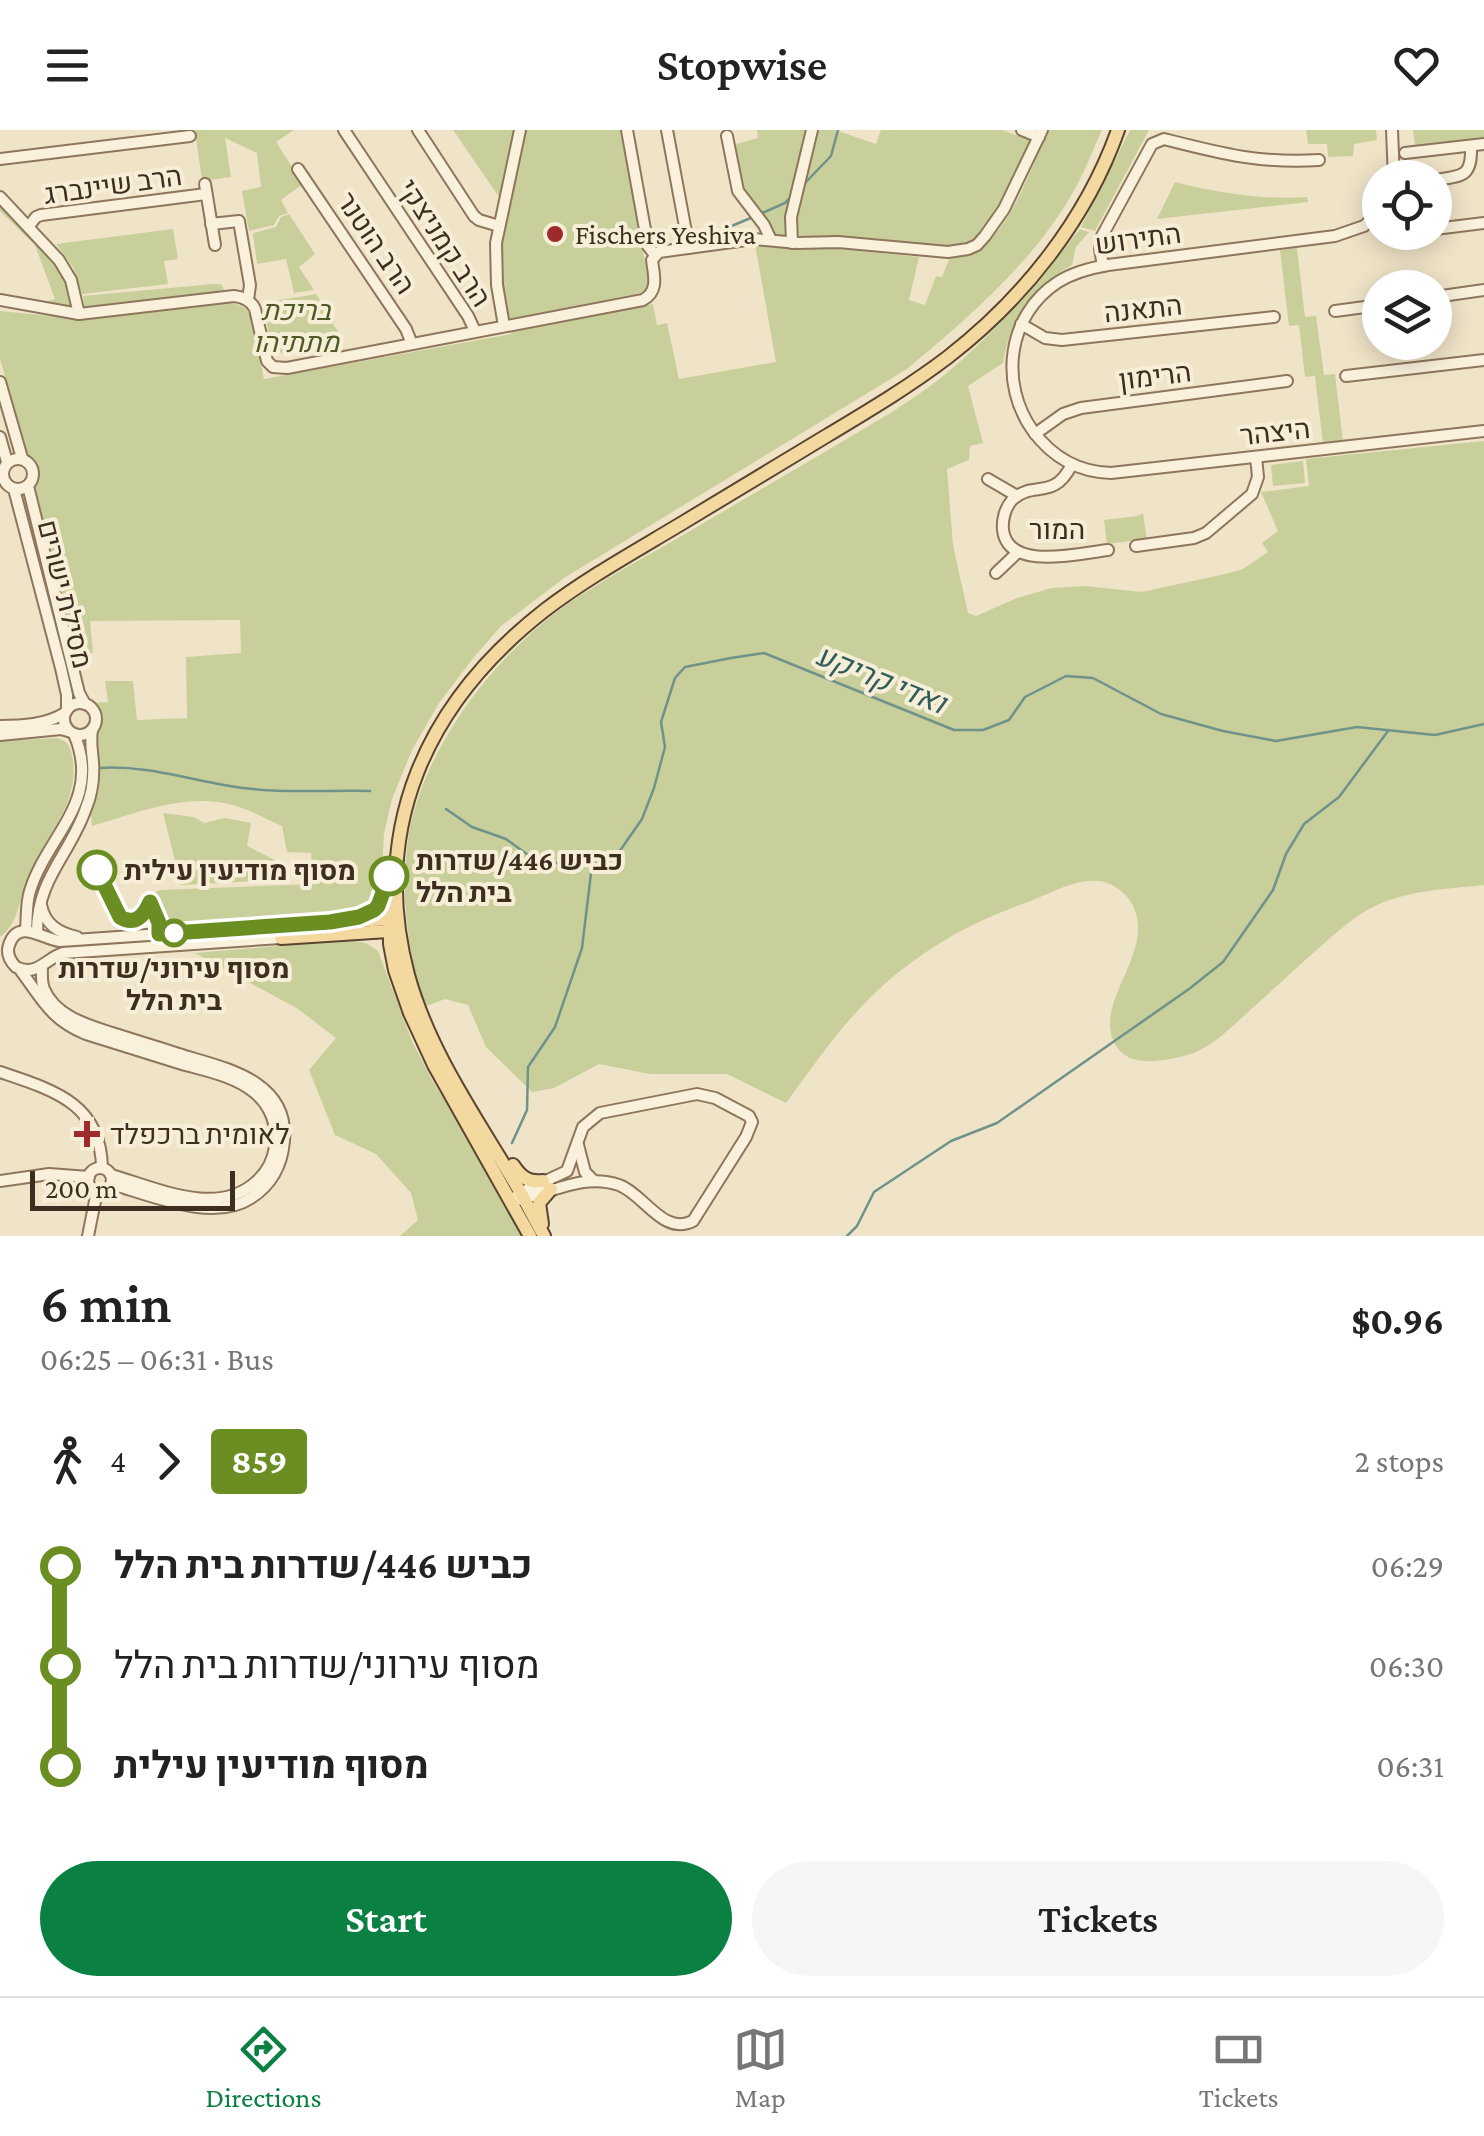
<!DOCTYPE html>
<meta charset="utf-8">
<style>
:root{--surface:#fff;--page:#f6f6f6;--text:#222;--muted:#767676;--line:#e0e0e0;--accent:#0b8043}
body{margin:0;font-family:"Crimson Pro",Heebo,serif;background:var(--page);color:var(--text);height:100vh;display:flex;flex-direction:column;font-size:38px;white-space:nowrap}
*{box-sizing:border-box;margin:0}
p{font-size:32px;color:var(--muted)}
.icon{flex:none;width:55px;height:55px;fill:none;stroke:currentColor;stroke-width:2;stroke-linecap:round;stroke-linejoin:round}
.map{position:relative;height:1106px;overflow:hidden}
.panel{display:flex;flex-direction:column;background:var(--surface);flex:1}
.panel>*{flex:none}
.badge{padding:0 20px;border-radius:8px;font-size:35px;line-height:65px}
.buttons{position:absolute;left:1362px;top:30px;display:grid;gap:20px}
.buttons a{display:grid;place-items:center;width:90px;height:90px;border-radius:50%;background:var(--surface);box-shadow:0 5px 25px #0003;font-size:50px}
.scale{position:absolute;left:30px;bottom:25px;width:205px;box-sizing:border-box;padding-left:10px;border:5px solid #3d2e20;border-top:0;font-size:28px;line-height:35px;white-space:nowrap;color:#3d2e20;-webkit-text-stroke:8px #f7eed8;paint-order:stroke}
.map>.badge{position:absolute;translate:-50% -50%;box-shadow:0 0 0 5px #fff}
.legs{display:flex;align-items:center;gap:15px;height:110px;padding:0 40px;font-size:32px}
.legs p{margin-inline-start:auto}
.summary{display:flex;align-items:center;justify-content:space-between;height:170px;padding:0 40px}
h1{font-size:55px;font-weight:600;line-height:75px}
.action{display:flex;gap:20px;margin-top:auto;padding:20px 40px}
.action a{flex:1;height:115px;border-radius:60px;background:var(--accent);color:#fff;font-size:40px;font-weight:600;line-height:115px;text-align:center}
.action a+a{background:var(--page);color:var(--text)}
ul{padding:0 40px;list-style:none}
li{display:flex;align-items:center;gap:35px;height:100px;font-size:38px}
li i{display:grid;place-items:center;width:15px;height:100%;margin:0 12px;background:currentColor}
li i::after{content:'';width:25px;height:25px;margin:-12px;border:8px solid;border-radius:50%;background:var(--surface)}
li p{margin-inline-start:auto}
li:first-child i{background:linear-gradient(#0000 50%,currentColor 0)}
li:last-child i{background:linear-gradient(currentColor 50%,#0000 0)}
header{display:flex;justify-content:space-between;align-items:center;height:130px;padding:0 40px;background:var(--surface);font-size:45px;font-weight:600}
.menu{display:flex;justify-content:space-around;align-items:center;height:140px;border-top:2px solid var(--line);background:var(--surface);font-size:28px;color:var(--muted)}
.menu a{display:grid;justify-items:center;gap:5px}
.menu .selected{color:var(--accent)}
.map>svg:first-child{display:block}
.green{fill:#c9cf9b}
.lines{fill:none;stroke-linecap:round;stroke-linejoin:round}
.stream{stroke:#6f938a;stroke-width:2.5}
.minor-casing{stroke:#8d765c;stroke-width:14}
.major-casing{stroke:#5b4430;stroke-width:16}
.minor{stroke:#faf1dc;stroke-width:10}
.major{stroke:#f3d9a0;stroke-width:12}
.line-1-casing{stroke:#fff;stroke-width:22}
.line-1{stroke:#6b8e23;stroke-width:15}
.poi-dot{fill:#9e2a2b;stroke:#f7eed8;stroke-width:4}
.stop-1-dot{fill:#fff;stroke:#6b8e23;stroke-width:5}
.labels{text-anchor:middle;dominant-baseline:central;stroke-width:8;stroke-linejoin:round;paint-order:stroke}
.street-label{font-size:28px;fill:#3d2e20;stroke:#f7eed8}
.poi-label{font-size:28px;fill:#3d2e20;stroke:#f7eed8;text-anchor:start}
.park-label{font-size:28px;font-style:italic;fill:#4d5a26;stroke:#f7eed8}
.stop-label{font-size:28px;font-weight:bold;fill:#3d2e20;stroke:#f7eed8;text-anchor:start}
.water-label{font-size:30px;font-style:italic;fill:#2f5d5a;stroke:#f7eed8}
</style>
<header><svg class="icon" aria-label="menu" viewBox="0 0 24 24"><path d="M4 6h16M4 12h16M4 18h16"/></svg>Stopwise<svg class="icon" aria-label="heart" viewBox="0 0 24 24"><path d="M12 20l-8-8c-3-5 5-10 8-4 3-6 11-1 8 4z"/></svg></header>
<div class="map">
<svg width="1484" height="1106" viewBox="0 0 1484 1106">
<rect width="100%" height="100%" fill="#f0e4c8"/>
<g class="green">
<path d="M195,0H294L276,12L303,54L281,70L288,83L279,86L274,95L249,101L242,61L261,57L257,23L225,8L231,47L202,51Z"/>
<path d="M453,0H514L499,67Z"/>
<path d="M525,0H620L650,158L645,162L509,189L502,154L501,113Z"/>
<path d="M757,0H808L788,106H775C772,87 756,80 747,64C739,50 738,30 736,14L758,8Z"/>
<path d="M817,0H835L876,14L881,0H1002L1030,10C1015,48 998,100 959,118L797,107V79Z"/>
<path d="M1047,0H1102C1093,19 1086,39 1076,57C1036,130 970,186 907,239L564,448L501,496L474,527L439,573L412,620L392,669L384,704L382,739L375,764L364,776L348,783L164,797L152,764L160,760L313,754L311,723L287,722L282,696C264,688 243,676 224,673C179,665 134,684 92,696L91,682L99,660L100,642L95,613L101,594L99,584L92,573L108,572L105,551H133L137,590L187,588L186,527L241,523L240,490L90,491L93,523L76,526L36,359V335L25,320L0,228V181L82,189L231,173C242,175 246,177 251,188L264,249L511,204L514,199L653,174L657,195L667,193L679,249L776,232L755,114L842,119L919,127L909,170L925,175L936,146L942,147L950,127C960,125 972,124 980,118C1011,97 1034,34 1047,0Z"/>
<path d="M1130,0H1149L1095,101L1081,97Z"/>
<path d="M1306,0H1376L1377,10L1354,14L1353,26L1328,27L1327,14H1308Z"/>
<path d="M1413,0H1484V10L1415,18Z"/>
<path d="M1175,52C1219,63 1262,70 1307,67L1308,72L1157,89Z"/>
<path d="M0,74L55,132L66,151L73,180L42,173L55,169L35,115L0,81Z"/>
<path d="M289,84L315,124L299,137L314,160L294,163L286,129L257,134L253,103L276,97L281,87Z"/>
<path d="M173,99L178,129L164,131L168,154L82,164L73,137L56,114Z"/>
<path d="M1080,99L1089,102L1076,117L1072,135C1032,158 1011,186 1003,233L968,256L983,313L970,316L969,330L947,339L953,415L968,483L976,486L1017,468L1052,458L1085,456L1142,462L1225,444L1243,439L1268,422L1262,413L1278,401L1261,362L1309,356L1306,329L1484,311V755C1447,759 1407,760 1373,777C1351,788 1332,807 1313,823C1291,843 1268,864 1246,884C1228,900 1209,920 1184,926C1162,931 1128,939 1115,914C1092,872 1156,823 1133,776C1127,763 1112,752 1098,751C1078,749 1057,760 1040,767C1019,776 997,783 977,793C937,812 897,840 866,872C836,902 812,938 786,973L727,944H650L599,934L554,958L532,962L486,917L468,875L445,869L424,877C408,821 399,761 409,703C426,611 501,517 578,467C614,443 653,423 690,401C756,362 822,324 887,285C903,275 918,265 933,254C989,211 1036,154 1080,99Z"/>
<path d="M1297,118L1305,187L1316,186L1324,245L1335,244L1343,312L1323,314L1315,246L1305,247L1299,195L1289,196L1280,120Z"/>
<path d="M213,154H221L224,160L85,178L83,166Z"/>
<path d="M316,164L335,191L333,194L341,206L339,208L341,211L336,214L333,210L329,213L331,220L282,224L269,206L263,173Z"/>
<path d="M1303,331L1305,353L1273,356L1271,335Z"/>
<path d="M1143,383L1147,409L1107,414L1104,390L1137,386Z"/>
<path d="M56,608C69,611 71,618 73,631C78,676 45,706 29,745C20,765 19,794 0,807V611Z"/>
<path d="M163,683L194,687L204,693L225,688L251,693L247,716L275,730L276,750L181,755Z"/>
<path d="M348,810L366,813L378,821L412,911L432,950L485,1035L522,1106H400L418,1090L411,1063L376,1024L335,1005L309,940L336,908L298,879L195,823Z"/>
</g>
<g class="lines">
<g class="stream">
<path d="M805,53L831,26L838,0"/>
<path d="M760,84L785,73L792,66"/>
<path d="M722,100L753,87"/>
<path d="M99,638C145,635 186,649 230,656C275,664 324,660 370,661"/>
<path d="M446,679L472,697L506,709L538,732L592,735L619,722L642,689L654,658L665,617L661,592L675,548L685,537L731,528L764,523L954,600H983L1009,590L1025,567L1066,546L1093,548L1161,584L1223,601L1276,611L1357,597L1435,605L1484,594"/>
<path d="M512,1013L527,980L528,937L555,897L582,818L592,735"/>
<path d="M847,1106L857,1096L874,1062L951,1011L997,993L1189,859L1223,832L1273,760L1286,724L1304,694L1339,667L1388,601"/>
</g>
<g class="minor-casing">
<g id="minor">
<path d="M344,0L468,186L475,201"/>
<path d="M418,0L474,86L479,90L499,96"/>
<path d="M627,0L648,116L655,125"/>
<path d="M667,0L689,118"/>
<path d="M1022,0L1039,7"/>
<path d="M1392,0L1394,48"/>
<path d="M727,6L738,61L764,95L771,110"/>
<path d="M1405,23L1484,14"/>
<path d="M0,29L190,6"/>
<path d="M298,39L406,199L412,214"/>
<path d="M1435,50C1463,46 1472,47 1471,16"/>
<path d="M205,54L215,115"/>
<path d="M0,67L59,130L71,150L79,184"/>
<path d="M1380,82L1364,96L1335,106L1108,135C1090,138 1074,142 1058,152C1007,185 999,254 1033,301C1053,328 1078,342 1111,343L1484,301"/>
<path d="M211,94L239,91L250,155L248,170"/>
<path d="M29,96L36,87L41,85L206,64"/>
<path d="M1435,99L1484,93"/>
<path d="M792,113L791,87L812,0"/>
<path d="M1103,136L1100,119L1102,106L1152,14L1164,9C1219,23 1260,34 1319,30"/>
<path d="M1435,167L1484,160"/>
<path d="M0,170L79,184L234,166C243,167 251,170 255,179L267,231L273,237L287,238L643,170C659,161 654,146 652,130L659,122L754,109L798,113L838,112L948,122L968,119L977,115L985,106L1004,79L1042,0"/>
<path d="M1335,181L1380,175"/>
<path d="M1021,194L1045,208L1062,210L1274,187"/>
<path d="M504,196L497,155L496,113L520,0"/>
<path d="M1346,246L1484,230"/>
<path d="M0,252L22,328"/>
<path d="M1035,304L1063,284L1081,278L1287,251"/>
<path d="M0,307L7,332"/>
<circle cx="18" cy="344" r="15"/>
<path d="M1071,336C1053,371 1033,350 1012,370C1005,378 1002,390 1003,400C1008,442 1080,423 1108,420"/>
<path d="M988,349L1017,366"/>
<path d="M28,356L79,563L85,574"/>
<path d="M14,359L61,538L67,565V580"/>
<path d="M1136,416L1194,408L1206,403L1252,364L1258,347L1256,327"/>
<path d="M996,443L1017,423"/>
<circle cx="80" cy="589" r="16"/>
<path d="M0,596C22,596 46,595 65,583"/>
<path d="M0,605L61,599L68,601"/>
<path d="M41,775C45,795 59,803 77,807"/>
<path d="M280,796L60,811C44,810 18,787 9,815C6,824 10,831 16,837C37,847 45,829 63,823L281,808"/>
<path d="M26,801C27,787 26,773 30,761C47,705 103,671 74,604"/>
<path d="M37,802C37,748 70,725 86,678C92,664 94,647 93,632C92,620 90,612 92,600"/>
<path d="M42,836C42,844 41,852 44,859C55,886 87,895 112,903C137,911 161,918 185,926C229,939 289,952 284,1011C282,1035 271,1055 251,1068C213,1093 151,1065 111,1054"/>
<path d="M21,841C42,869 51,890 86,904C118,914 150,924 182,934C207,941 234,946 254,962C271,976 278,996 275,1017C273,1030 267,1042 257,1051C218,1088 157,1058 111,1045"/>
<path d="M0,942C53,960 101,973 102,1038"/>
<path d="M697,964L715,968L749,986L752,992L746,1007L693,1091C663,1106 645,1065 619,1055C581,1042 548,1066 511,1071L520,1063L567,1041L583,997L600,983Z"/>
<path d="M578,1015L585,1042L594,1051"/>
<circle cx="100" cy="1050" r="12"/>
<path d="M0,1051L49,1044L89,1047"/>
<path d="M88,1106L97,1061"/>
</g>
</g>
<g class="major-casing">
<g id="major">
<path d="M389,745L390,814L395,840L410,883L434,935L530,1106"/>
<path d="M357,787L374,780L385,757"/>
<path d="M280,796L388,789"/>
<path d="M281,808L388,801L393,798"/>
<path d="M513,1035C521,1047 528,1053 543,1051"/>
<path d="M542,1094L539,1073L551,1059"/>
<path d="M544,1106C534,1088 525,1070 515,1053C475,986 429,921 408,845C369,697 427,572 545,480C587,448 634,422 679,395C728,365 778,335 828,305C868,281 910,256 948,227C1023,169 1086,90 1118,0"/>
</g>
</g>
<use href="#minor" class="minor"/>
<use href="#major" class="major"/>
</g>
<g class="lines">
<g class="line-1-casing">
<path id="line-1" d="M97,740L120,787C135,796 144,786 150,772L159,793V804L330,792L359,787L374,780L378,776L389,746"/>
</g>
<use href="#line-1" class="line-1"/>
</g>
<g class="poi-dot">
<circle cx="555" cy="104" r="10"/>
<path d="M82 989h10v10h10v10h-10v10h-10v-10h-10v-10h10z"/>
</g>
<g class="stop-1-dot">
<circle cx="97" cy="740" r="18"/>
<circle cx="389" cy="746" r="18"/>
<circle cx="174" cy="803" r="12"/>
</g>
<g class="labels">
<g class="street-label">
<text transform="translate(113 55) rotate(-8)">הרב שיינברג</text>
<text transform="translate(1138 109) rotate(-8)">התירוש</text>
<text transform="translate(376 113) rotate(56)">הרב הוטנר</text>
<text transform="translate(445 113) rotate(57)">הרב קמניצקי</text>
<text transform="translate(1143 179) rotate(-6)">התאנה</text>
<text transform="translate(1155 246) rotate(-7)">הרימון</text>
<text transform="translate(1275 302) rotate(-6)">היצהר</text>
<text x="1057" y="399">המור</text>
<text transform="translate(65 464) rotate(76)">מסילת ישרים</text>
</g>
<g class="poi-label">
<text x="575" y="104">Fischers Yeshiva</text>
<text x="110" y="1004">לאומית ברכפלד</text>
</g>
<g class="park-label">
<text x="296" y="180">בריכת<tspan x="296" dy="32">מתתיהו</tspan></text>
</g>
<g class="stop-label">
<text x="416" y="730">כביש 446/שדרות<tspan x="416" dy="32">בית הלל</tspan></text>
<text x="124" y="740">מסוף מודיעין עילית</text>
<text x="174" y="838" text-anchor="middle">מסוף עירוני/שדרות<tspan x="174" dy="32">בית הלל</tspan></text>
</g>
<g class="water-label">
<text transform="translate(881 549) rotate(22)">ואדי קריקע</text>
</g>
</g>
</svg>
<div class="buttons">
<a><svg class="icon" aria-label="locate" viewBox="0 0 24 24"><circle cx="12" cy="12" r="6"/><path d="M12 2v4M12 18v4M2 12h4M18 12h4"/></svg></a>
<a><svg class="icon" aria-label="layers" viewBox="0 0 24 24"><path d="M12 4l9 5-9 5-9-5zM3 14l9 5 9-5"/></svg></a>
</div>
<div class="scale">200 m</div>
</div>
<section class="panel">
<div class="summary"><div><h1>6 min</h1><p>06:25 – 06:31 · Bus</p></div><b>$0.96</b></div>
<div class="legs"><svg class="icon" aria-label="walk" viewBox="0 0 24 24"><circle cx="13" cy="4" r="2"/><path d="M13 8l-2 6 4 7M11 14l-3 7M7 12l3-4h3l4 4"/></svg>4<svg class="icon" aria-label="forward" viewBox="0 0 24 24"><path d="M9 5l7 7-7 7"/></svg><b class="badge" style="background:#6b8e23;color:#fff">859</b><p>2 stops</p></div>
<ul>
<li><i style="color:#6b8e23"></i><b>כביש 446/שדרות בית הלל</b><p>06:29</p></li>
<li><i style="color:#6b8e23"></i><span>מסוף עירוני/שדרות בית הלל</span><p>06:30</p></li>
<li><i style="color:#6b8e23"></i><b>מסוף מודיעין עילית</b><p>06:31</p></li>
</ul>
<div class="action"><a>Start</a><a>Tickets</a></div>
</section>
<nav class="menu">
<a class="selected"><svg class="icon" aria-label="directions" viewBox="0 0 24 24"><path d="M12 3l9 9-9 9-9-9zM9 14v-3h6M13 9l2 2-2 2"/></svg>Directions</a>
<a><svg class="icon" aria-label="map" viewBox="0 0 24 24"><path d="M3 6l6-2 6 2 6-2v14l-6 2-6-2-6 2zM9 4v14M15 6v14"/></svg>Map</a>
<a><svg class="icon" aria-label="tickets" viewBox="0 0 24 24"><path d="M3 7h18v10H3zM15 7v10"/></svg>Tickets</a>
</nav>
